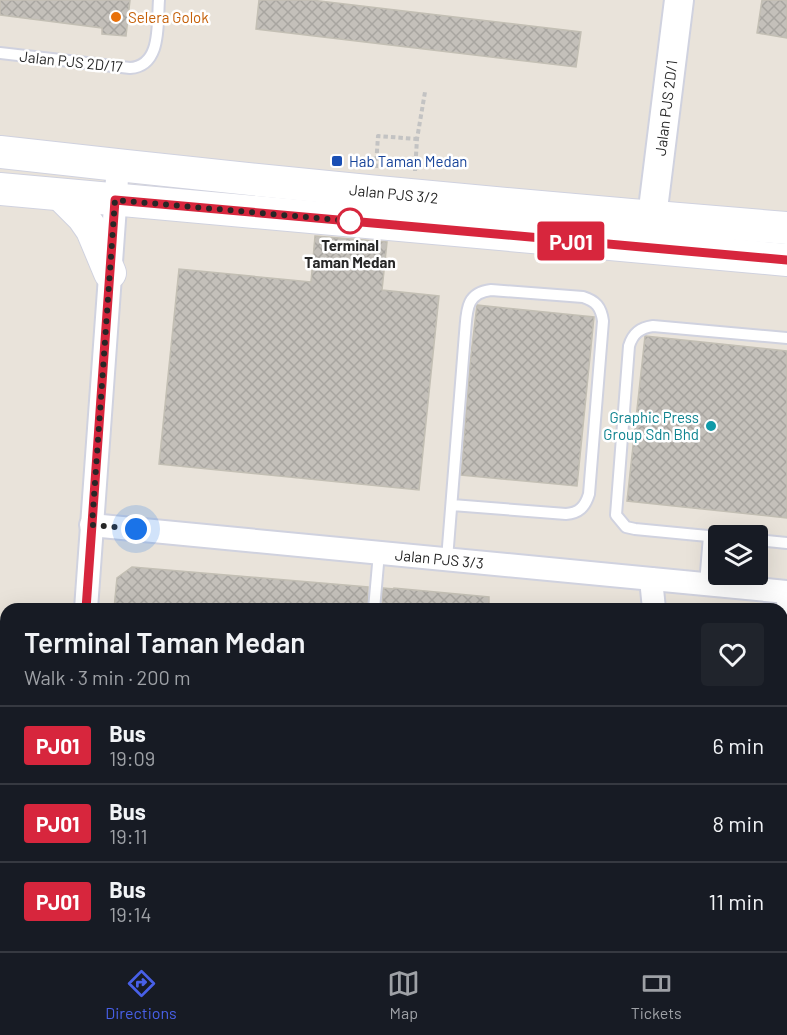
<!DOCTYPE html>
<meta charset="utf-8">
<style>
:root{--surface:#171b24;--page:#20242c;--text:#f1f3f6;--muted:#9ea1a6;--line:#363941;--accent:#4860e8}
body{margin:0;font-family:Barlow,sans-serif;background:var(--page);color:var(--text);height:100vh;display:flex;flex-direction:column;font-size:22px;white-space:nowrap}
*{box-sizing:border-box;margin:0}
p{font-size:20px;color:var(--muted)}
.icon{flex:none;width:33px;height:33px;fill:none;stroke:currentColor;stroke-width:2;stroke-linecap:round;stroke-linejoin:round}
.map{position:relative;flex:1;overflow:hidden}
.details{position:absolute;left:0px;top:603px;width:788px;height:348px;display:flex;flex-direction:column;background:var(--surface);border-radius:18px 18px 0 0;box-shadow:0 6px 24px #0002}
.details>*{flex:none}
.badge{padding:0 12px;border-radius:4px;font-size:21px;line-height:39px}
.buttons{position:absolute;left:708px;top:525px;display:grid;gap:12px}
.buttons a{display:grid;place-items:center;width:60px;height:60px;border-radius:6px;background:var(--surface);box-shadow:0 6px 24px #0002;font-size:30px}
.you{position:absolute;width:30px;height:30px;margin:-15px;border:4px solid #fff;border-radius:50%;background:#1a73e8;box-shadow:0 0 0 9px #1a73e833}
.map>.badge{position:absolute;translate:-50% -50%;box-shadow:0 0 0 3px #fff}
.round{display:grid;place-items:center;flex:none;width:63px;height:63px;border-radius:6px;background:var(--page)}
.overview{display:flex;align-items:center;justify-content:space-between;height:102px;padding:0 24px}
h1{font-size:28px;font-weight:600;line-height:45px}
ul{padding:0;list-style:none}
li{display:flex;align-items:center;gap:18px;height:78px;padding:0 24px;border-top:2px solid var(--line)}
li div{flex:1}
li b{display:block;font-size:22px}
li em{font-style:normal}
li .badge{min-width:66px;font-weight:700;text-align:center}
.tab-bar{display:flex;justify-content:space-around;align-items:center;height:84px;border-top:2px solid var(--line);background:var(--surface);font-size:16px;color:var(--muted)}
.tab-bar a{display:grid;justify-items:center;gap:3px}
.tab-bar .selected{color:var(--accent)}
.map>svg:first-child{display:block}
.building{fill:url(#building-cross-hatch);stroke:#c3bfb4;stroke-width:1.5}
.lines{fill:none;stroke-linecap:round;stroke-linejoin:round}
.service-casing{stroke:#d0d2df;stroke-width:14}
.minor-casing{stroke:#d0d2df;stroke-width:26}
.tertiary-casing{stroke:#d0d2df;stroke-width:32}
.secondary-casing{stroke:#d0d2df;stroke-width:34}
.path{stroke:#c3c3c3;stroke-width:4;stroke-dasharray:4.5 3;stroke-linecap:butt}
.service{stroke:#fff;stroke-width:10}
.minor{stroke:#fff;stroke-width:22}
.tertiary{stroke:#fff;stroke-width:28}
.secondary{stroke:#fff;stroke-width:32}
.line-casing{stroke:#fff;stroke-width:14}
.line{stroke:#d7263d;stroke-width:9}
.walk{stroke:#272727;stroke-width:6;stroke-dasharray:0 10.8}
.food-dot{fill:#e8710a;stroke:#fff;stroke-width:2}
.transit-dot{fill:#1a4fb4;stroke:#fff;stroke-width:2}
.stop-dot{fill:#fff;stroke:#d7263d;stroke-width:3}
.culture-dot{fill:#0f9aa8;stroke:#fff;stroke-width:2}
.labels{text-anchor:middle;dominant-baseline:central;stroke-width:5;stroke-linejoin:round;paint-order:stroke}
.food-label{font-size:15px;fill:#c56008;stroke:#fff;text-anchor:start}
.street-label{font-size:15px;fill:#272727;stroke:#fff}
.transit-label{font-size:15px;fill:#164399;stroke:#fff;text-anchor:start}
.stop-label{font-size:15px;font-weight:bold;fill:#272727;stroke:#fff}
.culture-label{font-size:15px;fill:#0d838f;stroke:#fff;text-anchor:end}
</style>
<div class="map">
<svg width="787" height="951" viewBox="0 0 787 951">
<defs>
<pattern id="building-cross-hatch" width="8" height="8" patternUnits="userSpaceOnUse" patternTransform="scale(1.5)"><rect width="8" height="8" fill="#c4c0ba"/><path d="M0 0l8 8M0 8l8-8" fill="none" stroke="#a8a5a0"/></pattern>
</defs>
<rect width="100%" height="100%" fill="#e9e3da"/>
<g class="building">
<path d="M0,0H130L126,36L102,34V28L0,15Z"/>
<path d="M259,0H311L581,32L576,67L256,29Z"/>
<path d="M762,0H787V38L757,33Z"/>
<path d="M315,236L387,242L382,290L439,296L419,490L159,464L179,269L311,282Z"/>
<path d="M477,305L594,317L577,486L461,475L470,363Z"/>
<path d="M645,336L787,351V518L627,501Z"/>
<path d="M132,567L368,587L367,609H114L117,578Z"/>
<path d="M383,588L394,589V588L489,597V609H382Z"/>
</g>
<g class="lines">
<g class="service-casing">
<g id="service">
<path d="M0,53L130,68C162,66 157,24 159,0"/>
<path d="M718,537L635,529L626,527L616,515L629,346C633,333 640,328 653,326L787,338"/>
<path d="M758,540L787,543"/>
<path d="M447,559L465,333C467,312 465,293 491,290L583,297C596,301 601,307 603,321L589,494C585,507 579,513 566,514L452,505"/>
<path d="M705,584L709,536"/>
<path d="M781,591L787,655"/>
<path d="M374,609L379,553"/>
<path d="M782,859H787"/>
<path d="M182,951V945"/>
<path d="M429,951V945"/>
</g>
</g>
<g class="minor-casing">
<g id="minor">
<path id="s1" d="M91,525L787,592"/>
<path d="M651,579L654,609"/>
<path d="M86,609L118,165"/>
<path d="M683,945L684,951"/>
<path d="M60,951L61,945"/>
<path d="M304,951V945"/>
</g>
</g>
<g class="tertiary-casing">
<g id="tertiary">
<path id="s2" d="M652,217L679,0"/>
</g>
</g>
<g class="secondary-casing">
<g id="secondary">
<path id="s3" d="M0,152C262,182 524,207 787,228"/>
<path d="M0,189L787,260"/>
<path d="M61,195L83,217L92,230L110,273"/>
</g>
</g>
<g class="path">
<path d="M378,166H376L378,136L417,139"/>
<path d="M415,171L417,139L425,92"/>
</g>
<use href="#service" class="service"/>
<use href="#minor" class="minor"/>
<use href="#tertiary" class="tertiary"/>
<use href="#secondary" class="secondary"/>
</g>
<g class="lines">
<g class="line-casing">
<path id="line" d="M86,609L115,200L787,260"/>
</g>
<use href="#line" class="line"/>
<path class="walk" d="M136,529L92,525L115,200L350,221"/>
</g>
<circle class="food-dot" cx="116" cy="17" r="6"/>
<rect class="transit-dot" x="331" y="155" width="12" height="12" rx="3"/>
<circle class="stop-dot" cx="350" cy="221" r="12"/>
<circle class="culture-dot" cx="711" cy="426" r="6"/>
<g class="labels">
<g class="food-label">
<text x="128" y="17">Selera Golok</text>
</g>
<g class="street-label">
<text transform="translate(71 61) rotate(6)">Jalan PJS 2D/17</text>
<text stroke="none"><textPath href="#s2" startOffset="110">Jalan PJS 2D/1</textPath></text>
<text stroke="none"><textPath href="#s3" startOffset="396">Jalan PJS 3/2</textPath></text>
<text stroke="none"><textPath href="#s1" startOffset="350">Jalan PJS 3/3</textPath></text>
</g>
<g class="transit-label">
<text x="349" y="161">Hab Taman Medan</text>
</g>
<g class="stop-label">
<text x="350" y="245">Terminal<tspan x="350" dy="17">Taman Medan</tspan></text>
</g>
<g class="culture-label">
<text x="699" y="417">Graphic Press<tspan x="699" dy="17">Group Sdn Bhd</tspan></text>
</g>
</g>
</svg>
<div class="buttons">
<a><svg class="icon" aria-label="layers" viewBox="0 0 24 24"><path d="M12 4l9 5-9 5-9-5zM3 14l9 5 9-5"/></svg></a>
</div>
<div class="you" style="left:136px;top:529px"></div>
<b class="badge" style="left:571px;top:241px;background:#d7263d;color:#fff">PJ01</b>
<section class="details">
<div class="overview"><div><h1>Terminal Taman Medan</h1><p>Walk · 3 min · 200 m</p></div><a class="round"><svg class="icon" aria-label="heart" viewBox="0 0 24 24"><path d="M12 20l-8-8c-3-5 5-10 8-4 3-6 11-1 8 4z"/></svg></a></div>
<ul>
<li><span class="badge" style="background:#d7263d;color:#fff">PJ01</span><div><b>Bus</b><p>19:09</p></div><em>6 min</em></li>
<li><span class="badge" style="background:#d7263d;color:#fff">PJ01</span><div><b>Bus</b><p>19:11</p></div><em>8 min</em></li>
<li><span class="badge" style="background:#d7263d;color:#fff">PJ01</span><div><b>Bus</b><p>19:14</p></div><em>11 min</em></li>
</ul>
</section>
</div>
<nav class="tab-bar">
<a class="selected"><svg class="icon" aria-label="directions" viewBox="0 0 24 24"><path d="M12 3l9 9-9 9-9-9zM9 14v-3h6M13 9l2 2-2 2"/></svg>Directions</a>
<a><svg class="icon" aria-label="map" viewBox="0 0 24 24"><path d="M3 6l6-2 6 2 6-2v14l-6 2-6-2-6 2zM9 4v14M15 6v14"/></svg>Map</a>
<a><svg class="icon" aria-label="tickets" viewBox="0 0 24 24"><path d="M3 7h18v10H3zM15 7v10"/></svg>Tickets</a>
</nav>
